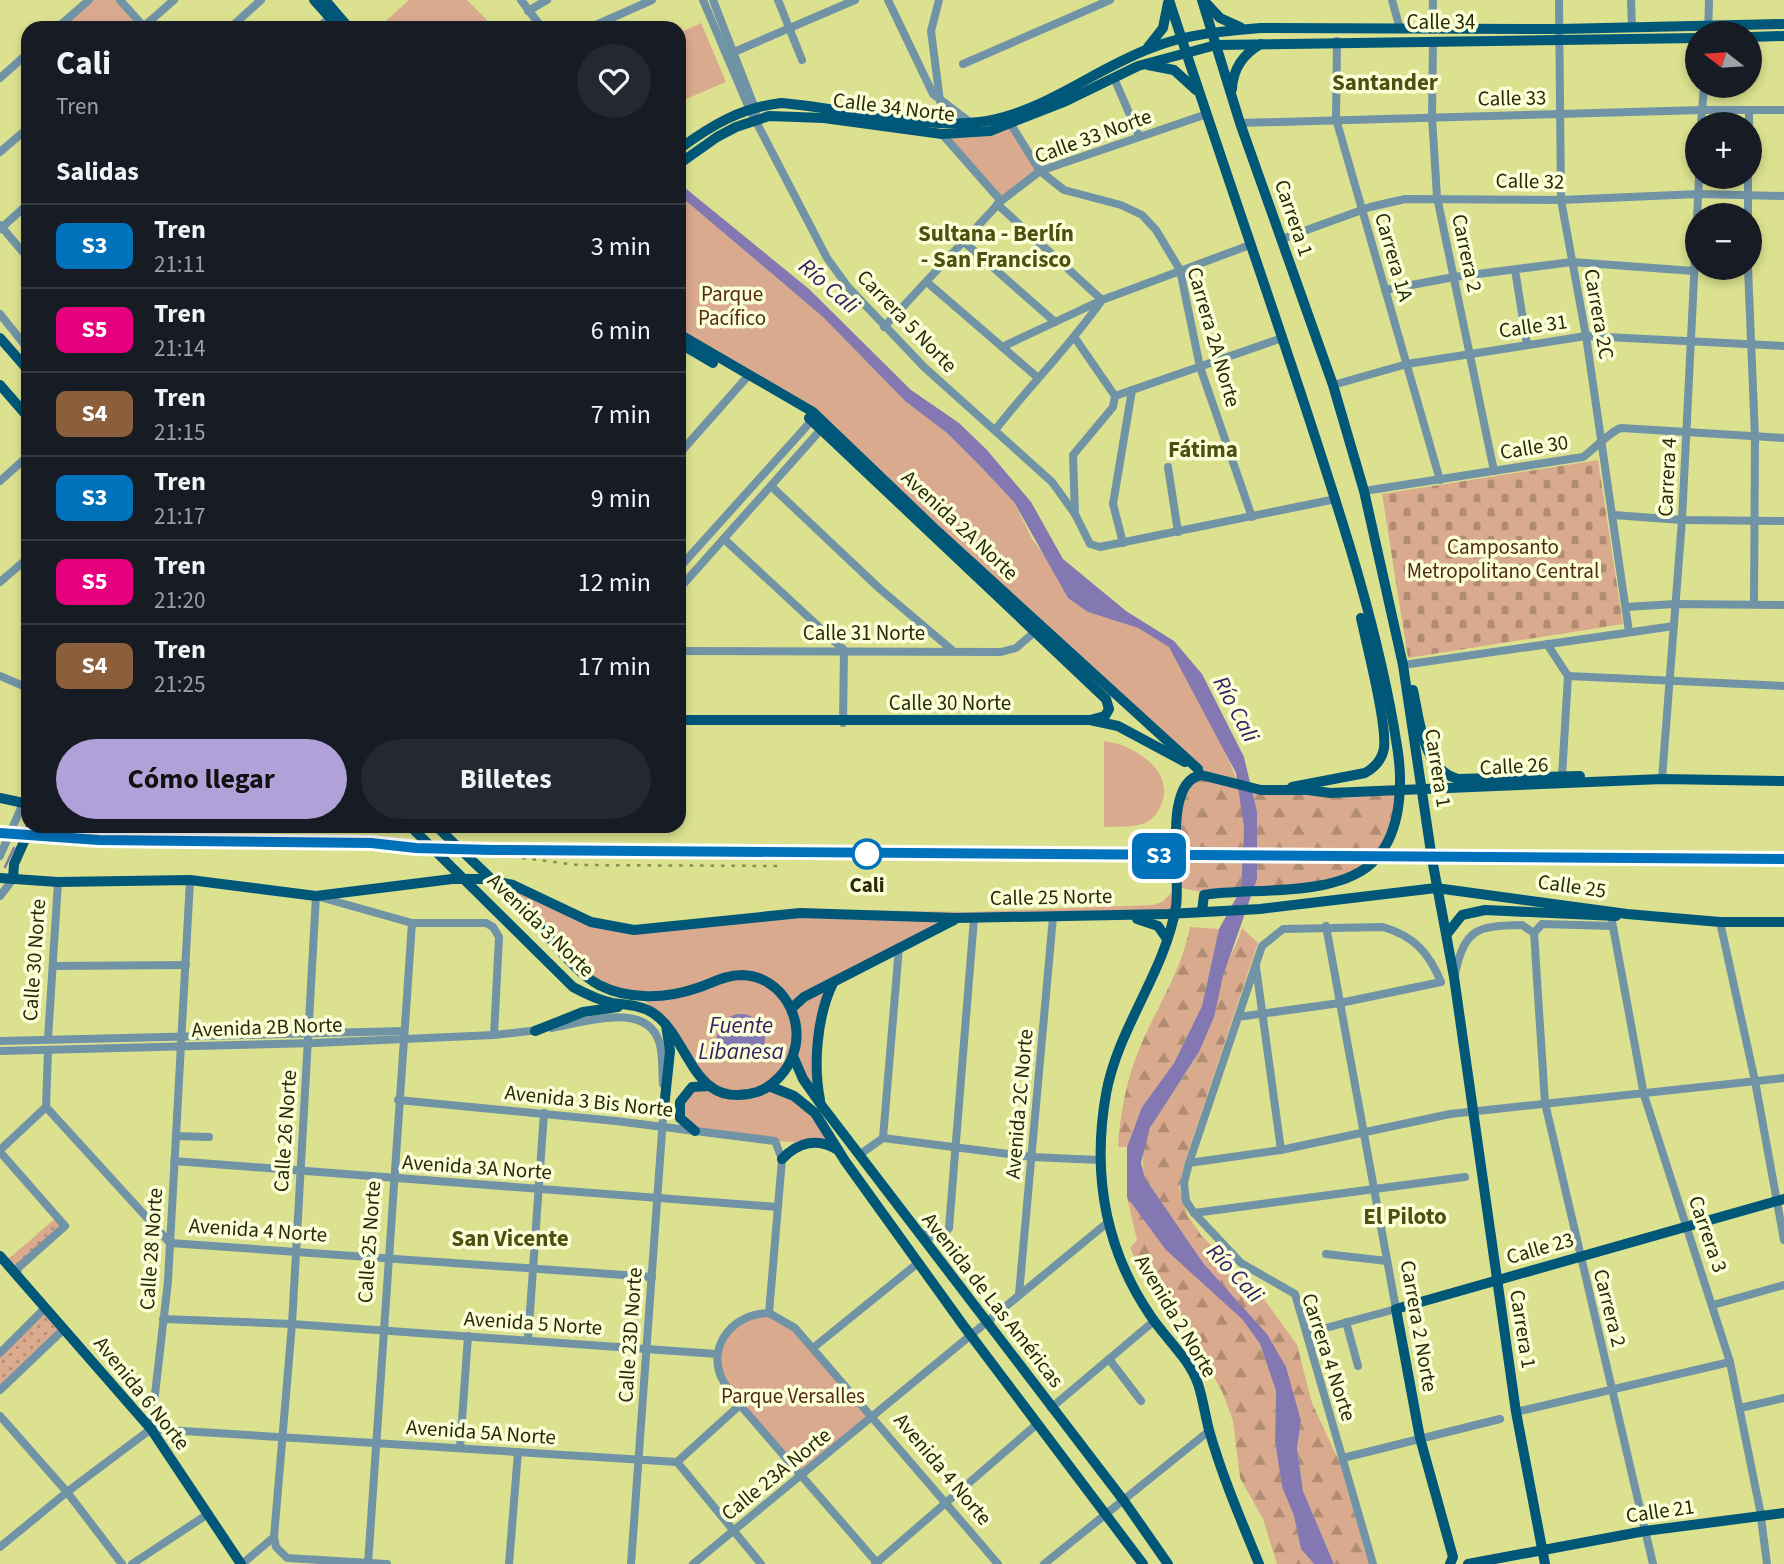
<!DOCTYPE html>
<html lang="es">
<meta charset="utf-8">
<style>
:root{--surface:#171b24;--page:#242831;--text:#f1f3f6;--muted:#9ea1a6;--line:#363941;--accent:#b1a1d9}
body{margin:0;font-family:"Source Sans 3",sans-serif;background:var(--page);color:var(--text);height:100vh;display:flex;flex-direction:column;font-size:26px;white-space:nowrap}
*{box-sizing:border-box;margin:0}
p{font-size:23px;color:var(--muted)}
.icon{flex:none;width:38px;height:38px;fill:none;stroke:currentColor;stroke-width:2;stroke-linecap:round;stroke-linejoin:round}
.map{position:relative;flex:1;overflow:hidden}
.panel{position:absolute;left:21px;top:21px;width:665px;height:812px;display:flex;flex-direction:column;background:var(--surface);border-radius:21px;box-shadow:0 4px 10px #0003}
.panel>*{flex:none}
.badge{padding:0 14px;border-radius:10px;font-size:24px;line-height:46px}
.needle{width:46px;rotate:287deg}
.tools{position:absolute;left:1685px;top:21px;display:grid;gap:14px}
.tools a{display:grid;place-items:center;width:77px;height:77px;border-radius:50%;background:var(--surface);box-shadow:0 4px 10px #0003;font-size:35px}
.map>.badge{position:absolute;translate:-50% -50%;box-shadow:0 0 0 4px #fff}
h2{padding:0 35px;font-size:26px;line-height:63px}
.round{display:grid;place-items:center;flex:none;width:74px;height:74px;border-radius:37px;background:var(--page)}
.head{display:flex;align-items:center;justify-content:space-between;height:119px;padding:0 35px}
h1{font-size:33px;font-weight:700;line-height:52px}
.cta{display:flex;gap:14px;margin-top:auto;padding:14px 35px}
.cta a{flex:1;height:80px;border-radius:42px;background:var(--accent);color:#111;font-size:28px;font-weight:700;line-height:80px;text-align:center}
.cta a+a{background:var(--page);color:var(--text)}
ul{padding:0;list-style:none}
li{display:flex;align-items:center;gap:21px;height:84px;padding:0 35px;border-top:2px solid var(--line)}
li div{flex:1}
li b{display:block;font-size:26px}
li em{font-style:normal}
li .badge{min-width:77px;font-weight:700;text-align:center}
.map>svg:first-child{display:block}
.green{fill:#daaa8e}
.forest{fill:url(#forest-firs)}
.cemetery{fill:url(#cemetery-stones)}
.garden{fill:url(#garden-dots)}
.water{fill:#8378b2}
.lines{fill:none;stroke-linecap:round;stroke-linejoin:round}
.stream{stroke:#8378b2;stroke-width:2.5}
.minor{stroke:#7193a6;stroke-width:8}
.major{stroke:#005778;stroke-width:10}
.rail{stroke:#888d51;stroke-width:2.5;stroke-dasharray:3.5 7;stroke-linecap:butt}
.line-casing{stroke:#fff;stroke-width:16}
.line{stroke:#0072bc;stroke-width:10}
.stop-dot{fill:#fff;stroke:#0072bc;stroke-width:3.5}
.labels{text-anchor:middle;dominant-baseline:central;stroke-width:7;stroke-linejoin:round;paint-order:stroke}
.street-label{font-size:21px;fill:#282a08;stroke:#fbffd7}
.park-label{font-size:21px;fill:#522b10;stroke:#fbffd7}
.stop-label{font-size:21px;font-weight:bold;fill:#282a08;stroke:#fbffd7}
.neighbourhood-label{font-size:23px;font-weight:bold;fill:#4d500f;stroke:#fbffd7}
.water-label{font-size:23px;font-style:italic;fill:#352065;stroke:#fbffd7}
</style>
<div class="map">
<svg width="1784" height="1564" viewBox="0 0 1784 1564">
<defs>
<pattern id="forest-firs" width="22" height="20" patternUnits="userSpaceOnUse" patternTransform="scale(1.75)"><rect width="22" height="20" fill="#daaa8e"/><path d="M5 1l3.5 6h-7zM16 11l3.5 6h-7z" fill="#b18b72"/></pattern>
<pattern id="cemetery-stones" width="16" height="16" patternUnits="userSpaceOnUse" patternTransform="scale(1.75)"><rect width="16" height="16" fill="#daaa8e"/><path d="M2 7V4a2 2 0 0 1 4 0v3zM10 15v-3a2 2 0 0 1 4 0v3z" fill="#b18b72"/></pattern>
<pattern id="garden-dots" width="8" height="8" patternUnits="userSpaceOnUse" patternTransform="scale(1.75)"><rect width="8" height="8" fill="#daaa8e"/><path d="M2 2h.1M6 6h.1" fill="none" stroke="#b18b72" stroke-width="1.8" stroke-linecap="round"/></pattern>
</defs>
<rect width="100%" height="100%" fill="#dbe18f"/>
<g class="green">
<path d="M89,0H120L142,28H57Z"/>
<path d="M409,0H467L495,28H378Z"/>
<path d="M701,23L726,82L679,102V33Z"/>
<path d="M1010,123L1040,171L1001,201L942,134Z"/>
<path d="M679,195L823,317L905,401L947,433L981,467L1014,502L1032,539L1088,612L1138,628L1169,647L1221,742L1239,785L1207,776L813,412L679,334Z"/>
<path d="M1104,741C1133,744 1176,771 1161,805C1157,814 1152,821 1142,824C1130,828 1116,826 1104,827Z"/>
<path d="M501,881L611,927L848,910L970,912L1152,905L1162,902L1177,887L1175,913L957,918L834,982L819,1047L822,1106L793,1057L769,1086L815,1113L827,1144L775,1141L688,1127L681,1098L704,1085L666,1023L643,999L596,984Z"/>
<path d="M749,1315L781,1317L873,1416L803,1477C779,1450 710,1384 719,1347C722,1336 740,1324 749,1315Z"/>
</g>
<g class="forest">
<path d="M1191,778L1239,785L1244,828L1241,889L1206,893L1177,887L1178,803Z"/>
<path d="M1252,789L1398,792L1399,802L1375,861L1330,882L1255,890Z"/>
<path d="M1190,927L1219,929L1202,1006L1174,1063L1142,1107L1127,1147H1118C1120,1115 1126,1082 1138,1052C1155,1009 1181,974 1190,927Z"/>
<path d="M1242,928L1258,943L1185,1161L1179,1188L1188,1216L1201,1235L1264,1299L1297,1345L1312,1403L1339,1461L1369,1564H1334L1303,1491L1297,1448L1301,1421L1267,1334L1203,1264L1145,1178C1132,1129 1181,1090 1200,1049C1211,1026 1215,1003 1222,978C1227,961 1237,945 1242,928Z"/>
<path d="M1127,1197L1150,1227L1242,1319L1260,1344L1276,1391L1275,1441L1282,1487L1294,1516L1301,1549L1314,1564H1277L1263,1519L1240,1478L1233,1421L1222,1391L1200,1353L1191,1328L1183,1317L1160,1302L1142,1273L1130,1248L1137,1240Z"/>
</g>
<path class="cemetery" d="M1598,460L1623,624L1408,658L1382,494Z"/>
<g class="garden">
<path d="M57,1217L65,1226L18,1268L5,1262Z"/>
<path d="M45,1308L64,1329L0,1390V1353Z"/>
</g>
<g class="water">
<path d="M679,183L809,289L911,390L959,423L987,450L1031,502L1063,559L1126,611L1174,641L1202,674L1244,757L1257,812V879L1223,976L1214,1017L1199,1052L1150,1128L1141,1163L1145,1178L1203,1263L1267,1334L1286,1367L1301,1421L1297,1448L1303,1491L1334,1564H1314L1301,1549L1294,1516L1282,1487L1275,1441L1276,1391L1260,1344L1242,1319L1166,1250L1127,1197V1147L1142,1107L1174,1063L1202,1006L1219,929L1241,889L1244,828L1236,773L1169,647L1138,628L1088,612L1068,598L1014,502L981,467L947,433L905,401L823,317L679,195Z"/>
<circle cx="741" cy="1038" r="24"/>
</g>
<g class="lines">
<path class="stream" d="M5,867L14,848"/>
<g class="minor">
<path d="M120,0L145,28"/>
<path d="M521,0L542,28"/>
<path d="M703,0L749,108L827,258L848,287L924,367L1052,482L1075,514L1090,544L1100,547L1336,499"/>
<path d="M713,0L756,111"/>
<path d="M778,0L802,60"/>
<path d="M888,0L933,94L971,123"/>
<path d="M939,0L931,31L940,101"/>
<path d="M1392,0L1400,29"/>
<path d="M1559,0L1561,200L1586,336L1629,632"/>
<path d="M1631,0L1632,28"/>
<path d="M528,11L547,0"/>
<path d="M57,28L89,0"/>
<path d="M142,28L174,0"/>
<path d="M230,28L261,0"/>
<path d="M318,28L334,14"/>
<path d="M589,28L652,0"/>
<path d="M1432,30L1433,0"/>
<path d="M1708,33L1709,0"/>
<path d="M1337,41L1336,119L1440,480"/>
<path d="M1433,41L1432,116L1437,197L1494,471"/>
<path d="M734,52L855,0"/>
<path d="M963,64L1110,0"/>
<path d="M0,78L28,53"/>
<path d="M1114,78L1139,136"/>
<path d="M1010,123L1040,171L1064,190L1121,205L1142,215L1156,230L1180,270L1200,367L1252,517"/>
<path d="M1240,123L1702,110H1784"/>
<path d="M1701,124L1704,86"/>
<path d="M1749,124V111"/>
<path d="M942,134L1001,201"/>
<path d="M0,152L28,128"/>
<path d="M1748,215V177"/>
<path d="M0,225L28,258"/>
<path d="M0,229L28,204"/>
<path d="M1282,239L1370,207L1405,199L1561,200L1698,194L1784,196"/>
<path d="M964,242L1055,322"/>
<path d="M1748,268L1755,437L1754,603"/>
<path d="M1515,270L1527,344"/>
<path d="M928,283L1037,377"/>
<path d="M1385,290L1454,277L1572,262L1694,271"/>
<path d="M0,314L28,349"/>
<path d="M884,327L1001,201L1040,171L1207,114"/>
<path d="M1002,347L1102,300L1250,245"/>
<path d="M1333,385L1407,364L1586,336L1784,346"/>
<path d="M1115,396L1282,338"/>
<path d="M996,429C1030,385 1070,346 1102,300L997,204"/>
<path d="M679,454L748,376"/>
<path d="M1168,467L1178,532"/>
<path d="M0,481L28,456"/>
<path d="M771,486L880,589L952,650"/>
<path d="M1364,491L1583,457C1593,450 1612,430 1621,428L1784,438"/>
<path d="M1075,514L1073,455L1113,407L1115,396L1075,338"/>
<path d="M1613,515L1682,520L1784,521"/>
<path d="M724,539L844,650L843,723"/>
<path d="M1123,543L1113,504L1132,390"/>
<path d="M679,568L814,418"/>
<path d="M0,582L28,558"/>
<path d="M679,589L824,426"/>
<path d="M1626,607L1675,604L1784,605"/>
<path d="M1547,644L1568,676L1562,776"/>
<path d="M679,651L1001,652L1016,648L1039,628"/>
<path d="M1403,665L1674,626"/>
<path d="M0,676L28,688"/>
<path d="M1568,676L1784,686"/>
<path d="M1662,779L1682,520L1699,177"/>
<path d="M0,856L28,792"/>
<path d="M0,896L13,879"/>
<path d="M1611,916L1644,1095L1730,1362L1760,1510L1767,1564"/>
<path d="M1720,922L1755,1081L1784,1240"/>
<path d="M1534,933L1542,924L1612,926"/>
<path d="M53,966L186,965"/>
<path d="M1256,967L1281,1150"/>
<path d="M1455,974C1465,928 1477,926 1522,925L1534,933L1545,1103L1653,1564"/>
<path d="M1238,1017L1340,1003L1441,982C1429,953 1414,936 1383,927L1283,929L1262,946L1189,1163L1184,1183L1186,1201L1194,1213L1241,1263L1295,1294L1373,1564"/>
<path d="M552,1028C583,1023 649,999 660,1045C663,1057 662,1071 663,1084"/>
<path d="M48,1039L58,882"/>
<path d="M0,1041L403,1031"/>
<path d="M0,1051L315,1043L494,1035L539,1030"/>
<path d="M398,1100L616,1121L775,1141L782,1159L769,1313"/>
<path d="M46,1107L170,1243L652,1277"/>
<path d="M176,1136L209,1137"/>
<path d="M883,1138L899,947"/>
<path d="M0,1150L46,1107L48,1051"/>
<path d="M0,1152L65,1226L18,1268L17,1276"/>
<path d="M859,1155L883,1138L1032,1157L1099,1160"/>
<path d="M174,1161L777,1207"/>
<path d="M1189,1163L1281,1150L1450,1114L1784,1078"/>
<path d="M1194,1213L1465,1177"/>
<path d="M920,1233L941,1239L949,1228L974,918"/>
<path d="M1326,1254L1387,1261"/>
<path d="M1019,1294L1053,917"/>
<path d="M1713,1305L1784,1285"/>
<path d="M163,1319L292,1324L717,1354"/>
<path d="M1346,1322L1358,1366"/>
<path d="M1307,1333L1396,1309L1326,926"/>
<path d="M528,1340L544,1113"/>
<path d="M813,1348L918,1263"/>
<path d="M0,1353L45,1308"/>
<path d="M1109,1359L1141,1401"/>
<path d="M0,1390L64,1329"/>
<path d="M1051,1408L1154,1321"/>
<path d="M1740,1408L1784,1398"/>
<path d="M1516,1412L1730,1362"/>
<path d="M0,1416L67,1492L122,1564"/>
<path d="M151,1429L677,1462L761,1564"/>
<path d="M460,1448L468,1336"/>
<path d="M1343,1458L1500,1419"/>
<path d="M677,1462L740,1405"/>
<path d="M0,1547L67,1492L151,1429L168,1281L190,880"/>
<path d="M132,1564L208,1514"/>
<path d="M242,1564L274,1537"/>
<path d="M368,1564L412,923"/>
<path d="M387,1564L287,1558L276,1547L274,1537L292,1324L316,896L412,923H486L493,927L499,937L494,1035"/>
<path d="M509,1564L518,1452"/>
<path d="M631,1564L664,1104"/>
<path d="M693,1564L1107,1223"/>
<path d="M875,1564L1037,1424"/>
<path d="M878,1564L740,1405C734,1396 726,1387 721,1377C707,1343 736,1313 769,1313L795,1328L998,1564"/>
<path d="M1044,1564L1209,1431"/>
</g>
<g class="major">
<path d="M314,0L339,28"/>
<path d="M325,0L349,28"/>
<path d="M1169,0C1213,136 1260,270 1305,406C1341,516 1379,630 1397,746C1403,782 1402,830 1376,859C1340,899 1252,887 1204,895L1202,911"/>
<path d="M1202,0L1240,123L1333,385L1364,491L1403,665L1432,859L1454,977L1516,1412L1545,1564"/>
<path d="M1206,3L1220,18L1240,27"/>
<path d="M1750,37L1784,36"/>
<path d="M1148,47L1163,28L1168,3"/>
<path d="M1148,65L1174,70L1196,90"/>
<path d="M1232,89C1233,69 1243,54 1261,44"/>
<path d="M679,149C712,125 740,108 781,103C843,108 928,131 987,121C1047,110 1095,69 1151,48C1187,34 1223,31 1261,28L1560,29L1784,24"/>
<path d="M679,164L717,137L736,127L769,116L824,118L942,134L990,131L1066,101L1138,66L1216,45L1698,38"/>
<path d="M679,334L813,412L936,530L1198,769"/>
<path d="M0,338L28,370"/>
<path d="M679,343L713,363"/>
<path d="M0,385L28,417"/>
<path d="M809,418L1106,699L1109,709L1105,716L1090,720"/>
<path d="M1413,690C1420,721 1422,769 1458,779L1580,776"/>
<path d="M679,720H1090L1118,726L1185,762"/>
<path d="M1292,787L1365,773C1374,768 1382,760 1384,748C1387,723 1367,646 1361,618"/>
<path d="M0,798L28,804"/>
<path d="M410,826L573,987C586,994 598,1000 612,1003C626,1005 641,1005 653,1013C691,1038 691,1111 757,1092C773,1087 788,1070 793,1055C806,1020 782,976 742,975C725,975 712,983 697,988C666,999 628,1000 599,985C574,972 555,942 535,922C503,889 469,858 436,826"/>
<path d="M0,878L58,882L190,880L316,896L452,879H485L513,885L591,922L634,930L800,913L957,918L1168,914L1260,909L1436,888L1627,914L1720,922H1784"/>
<path d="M13,879L14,864L31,826"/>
<path d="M1137,919L1158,926L1167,939"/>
<path d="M1447,934L1462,915L1485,910L1616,916"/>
<path d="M792,1008L804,997L954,920"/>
<path d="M535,1031L583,1012L618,1007"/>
<path d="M793,1056L803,1079L822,1106L1124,1501L1168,1564"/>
<path d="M769,1086L794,1096L815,1113L845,1161L963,1325L1143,1564"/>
<path d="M820,1100C813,1064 817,1016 833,983"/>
<path d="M664,1108L670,1051L666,1025"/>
<path d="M695,1131L680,1118V1102L692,1087L710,1086"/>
<path d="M782,1159C798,1142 818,1137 838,1150"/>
<path d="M0,1256L151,1429L241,1564"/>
<path d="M1259,1564C1241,1520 1222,1476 1209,1430C1205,1415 1203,1399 1198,1384C1189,1358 1165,1338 1150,1315C1104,1247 1092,1174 1106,1094C1118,1027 1165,973 1176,906C1181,876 1162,782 1201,775L1261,790H1308L1330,793L1662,779L1784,781"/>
<path d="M1450,1564L1453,1557L1420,1438L1396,1309L1784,1199"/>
<path d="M1468,1564L1645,1531L1784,1513"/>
</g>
<g class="rail">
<path d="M0,833L99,840L371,843L416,848L466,849L1784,859"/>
<path d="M522,858L578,865L777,866"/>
</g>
</g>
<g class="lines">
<g class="line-casing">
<path id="line" d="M0,833L99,840L371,843L416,848L493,850L1784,859"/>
</g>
<use href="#line" class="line"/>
</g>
<circle class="stop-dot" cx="867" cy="854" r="14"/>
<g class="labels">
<g class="street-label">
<text x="1441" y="22">Calle 34</text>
<text transform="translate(1512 98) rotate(-1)">Calle 33</text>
<text transform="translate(894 107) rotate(7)">Calle 34 Norte</text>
<text transform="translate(1093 136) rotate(-20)">Calle 33 Norte</text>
<text transform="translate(1530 181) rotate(1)">Calle 32</text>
<text transform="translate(1294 218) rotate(71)">Carrera 1</text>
<text transform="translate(1467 253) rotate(78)">Carrera 2</text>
<text transform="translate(1394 257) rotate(74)">Carrera 1A</text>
<text transform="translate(1599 314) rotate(80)">Carrera 2C</text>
<text transform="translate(907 321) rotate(46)">Carrera 5 Norte</text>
<text transform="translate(1533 326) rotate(-8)">Calle 31</text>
<text transform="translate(1214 337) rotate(74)">Carrera 2A Norte</text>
<text transform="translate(1534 447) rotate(-9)">Calle 30</text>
<text transform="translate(1667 477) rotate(-87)">Carrera 4</text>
<text transform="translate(960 525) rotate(43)">Avenida 2A Norte</text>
<text x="864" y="633">Calle 31 Norte</text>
<text x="950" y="703">Calle 30 Norte</text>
<text transform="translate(1514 766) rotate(-3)">Calle 26</text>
<text transform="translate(1438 768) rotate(81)">Carrera 1</text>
<text transform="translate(1572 886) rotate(8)">Calle 25</text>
<text transform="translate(1051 897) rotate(-1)">Calle 25 Norte</text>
<text transform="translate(541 925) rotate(44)">Avenida 3 Norte</text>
<text transform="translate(34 960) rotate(-86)">Calle 30 Norte</text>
<text transform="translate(267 1027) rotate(-2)">Avenida 2B Norte</text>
<text transform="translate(589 1101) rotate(6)">Avenida 3 Bis Norte</text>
<text transform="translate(1019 1104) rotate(-85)">Avenida 2C Norte</text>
<text transform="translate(285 1131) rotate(-86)">Calle 26 Norte</text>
<text transform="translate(477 1167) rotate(4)">Avenida 3A Norte</text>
<text transform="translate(258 1230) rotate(4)">Avenida 4 Norte</text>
<text transform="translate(1708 1234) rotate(71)">Carrera 3</text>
<text transform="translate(369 1242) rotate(-86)">Calle 25 Norte</text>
<text transform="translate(1540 1248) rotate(-16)">Calle 23</text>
<text transform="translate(151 1249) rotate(-86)">Calle 28 Norte</text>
<text transform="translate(993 1300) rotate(52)">Avenida de Las Américas</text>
<text transform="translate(1610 1308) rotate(76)">Carrera 2</text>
<text transform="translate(1176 1316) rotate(59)">Avenida 2 Norte</text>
<text transform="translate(533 1323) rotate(4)">Avenida 5 Norte</text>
<text transform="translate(1419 1326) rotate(80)">Carrera 2 Norte</text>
<text transform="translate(1523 1329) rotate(81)">Carrera 1</text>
<text transform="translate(630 1335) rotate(-86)">Calle 23D Norte</text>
<text transform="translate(1329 1357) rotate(72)">Carrera 4 Norte</text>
<text transform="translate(142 1393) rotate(51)">Avenida 6 Norte</text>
<text transform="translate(481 1432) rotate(4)">Avenida 5A Norte</text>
<text transform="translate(943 1469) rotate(50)">Avenida 4 Norte</text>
<text transform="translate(776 1474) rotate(-39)">Calle 23A Norte</text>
<text transform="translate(1660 1511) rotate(-8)">Calle 21</text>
</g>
<g class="park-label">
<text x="732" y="294">Parque<tspan x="732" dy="24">Pacífico</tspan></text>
<text x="1503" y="547">Camposanto<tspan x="1503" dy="24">Metropolitano Central</tspan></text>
<text x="793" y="1396">Parque Versalles</text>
</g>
<g class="stop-label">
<text x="867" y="885">Cali</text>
</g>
<g class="neighbourhood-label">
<text x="1385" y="82">Santander</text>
<text x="996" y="233">Sultana - Berlín<tspan x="996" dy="26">- San Francisco</tspan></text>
<text x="1203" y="449">Fátima</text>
<text x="1405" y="1216">El Piloto</text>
<text x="510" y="1238">San Vicente</text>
</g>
<g class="water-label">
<text transform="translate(829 286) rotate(41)">Río Cali</text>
<text transform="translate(1236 709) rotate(62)">Río Cali</text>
<text x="741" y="1025">Fuente<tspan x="741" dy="26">Libanesa</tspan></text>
<text transform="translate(1235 1273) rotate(47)">Río Cali</text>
</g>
</g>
</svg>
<div class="tools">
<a><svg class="needle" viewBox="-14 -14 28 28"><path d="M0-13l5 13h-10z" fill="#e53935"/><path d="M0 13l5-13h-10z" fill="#9ea1a6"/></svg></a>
<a>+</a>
<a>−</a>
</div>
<b class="badge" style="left:1159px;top:856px;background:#0072bc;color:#fff">S3</b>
<section class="panel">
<div class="head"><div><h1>Cali</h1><p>Tren</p></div><a class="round"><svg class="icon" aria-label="heart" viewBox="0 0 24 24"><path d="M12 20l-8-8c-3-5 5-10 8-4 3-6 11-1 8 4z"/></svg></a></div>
<h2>Salidas</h2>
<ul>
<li><span class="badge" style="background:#0072bc;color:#fff">S3</span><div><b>Tren</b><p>21:11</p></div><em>3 min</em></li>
<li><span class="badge" style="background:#e6007e;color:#fff">S5</span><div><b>Tren</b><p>21:14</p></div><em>6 min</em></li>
<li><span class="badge" style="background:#8b5e3c;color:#fff">S4</span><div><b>Tren</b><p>21:15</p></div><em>7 min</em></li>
<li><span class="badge" style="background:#0072bc;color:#fff">S3</span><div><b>Tren</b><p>21:17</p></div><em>9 min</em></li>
<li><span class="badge" style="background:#e6007e;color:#fff">S5</span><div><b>Tren</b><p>21:20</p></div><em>12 min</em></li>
<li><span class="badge" style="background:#8b5e3c;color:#fff">S4</span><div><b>Tren</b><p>21:25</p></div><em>17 min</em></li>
</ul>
<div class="cta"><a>Cómo llegar</a><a>Billetes</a></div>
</section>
</div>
